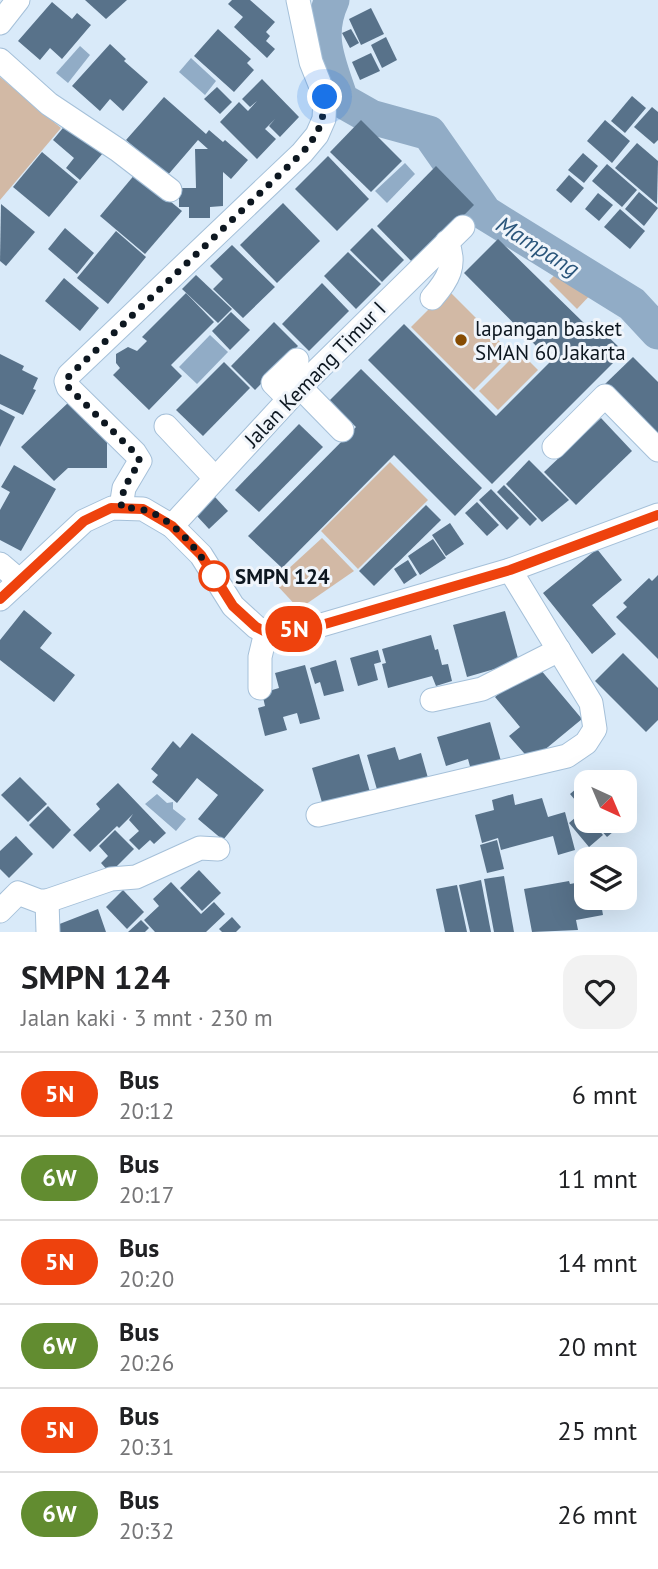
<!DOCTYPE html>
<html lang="id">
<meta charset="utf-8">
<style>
:root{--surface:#fff;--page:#f2f2f2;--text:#202124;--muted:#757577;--line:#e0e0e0}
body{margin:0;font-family:"PT Sans",sans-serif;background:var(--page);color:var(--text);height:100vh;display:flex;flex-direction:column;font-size:26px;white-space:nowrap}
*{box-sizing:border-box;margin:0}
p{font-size:23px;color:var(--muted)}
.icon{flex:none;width:38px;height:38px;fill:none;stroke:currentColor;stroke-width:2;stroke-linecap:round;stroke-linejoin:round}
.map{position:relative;height:932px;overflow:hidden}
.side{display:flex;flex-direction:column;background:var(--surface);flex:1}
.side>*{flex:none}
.badge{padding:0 14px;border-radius:23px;font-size:24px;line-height:46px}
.needle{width:46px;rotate:136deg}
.controls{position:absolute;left:574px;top:770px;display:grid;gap:14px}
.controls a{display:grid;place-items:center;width:63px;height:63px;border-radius:14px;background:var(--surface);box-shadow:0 7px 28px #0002;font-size:35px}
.you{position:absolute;width:35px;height:35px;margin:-18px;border:5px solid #fff;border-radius:50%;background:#1a73e8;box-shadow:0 0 0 10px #1a73e833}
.map>.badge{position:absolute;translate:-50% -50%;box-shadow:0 0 0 4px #fff}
.round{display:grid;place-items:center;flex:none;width:74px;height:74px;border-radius:21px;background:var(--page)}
.summary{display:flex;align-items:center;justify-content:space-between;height:119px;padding:0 21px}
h1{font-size:33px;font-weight:700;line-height:52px}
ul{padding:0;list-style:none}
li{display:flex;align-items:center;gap:21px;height:84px;padding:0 21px;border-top:2px solid var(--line)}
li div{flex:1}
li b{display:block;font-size:26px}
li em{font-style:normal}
li .badge{min-width:77px;font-weight:700;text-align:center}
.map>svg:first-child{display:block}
.green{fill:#d2b9a5}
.water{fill:#91acc6}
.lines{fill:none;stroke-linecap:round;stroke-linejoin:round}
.river{stroke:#91acc6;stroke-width:35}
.building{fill:#58728a}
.minor-casing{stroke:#a5c0d9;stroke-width:25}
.minor{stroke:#fff;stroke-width:23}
.line-casing{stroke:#fff;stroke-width:16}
.line{stroke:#ee420d;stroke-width:10}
.walk{stroke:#0d1720;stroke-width:7;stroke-dasharray:0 12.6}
.poi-dot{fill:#864c03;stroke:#f0f5fb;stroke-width:2.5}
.stop-dot{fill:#fff;stroke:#ee420d;stroke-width:3.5}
.labels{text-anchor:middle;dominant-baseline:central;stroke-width:6;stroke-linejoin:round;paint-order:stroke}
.poi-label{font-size:21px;fill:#0d1720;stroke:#f0f5fb;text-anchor:start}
.street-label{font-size:21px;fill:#0d1720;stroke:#f0f5fb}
.stop-label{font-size:21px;font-weight:bold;fill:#0d1720;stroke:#f0f5fb;text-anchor:start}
.water-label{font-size:23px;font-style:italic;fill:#2b567b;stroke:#f0f5fb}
</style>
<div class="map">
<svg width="658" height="932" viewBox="0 0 658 932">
<rect width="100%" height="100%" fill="#d9eaf9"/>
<g class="green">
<path d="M0,77L61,128L0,200Z"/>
<path d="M566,263L595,290L577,309L549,281Z"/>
<path d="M448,290L511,353L474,390L411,327Z"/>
<path d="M519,351L538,370L498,410L479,391Z"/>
<path d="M390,462L428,500L358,569L321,531Z"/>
<path d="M322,538L354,571L299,609L274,582Z"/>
</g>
<g class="water">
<path d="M80,46L90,55L68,83L56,73Z"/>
<path d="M191,58L216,81L205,95L179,72Z"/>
<path d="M405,163L415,174L387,203L375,191Z"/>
<path d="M210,335L228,352L197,384L179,367Z"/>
<path d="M157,794L167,803L173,802V809L186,819L176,831L145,804Z"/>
</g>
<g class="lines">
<path class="river" d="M332,0C315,37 329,63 341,100L371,117L429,133L485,213L632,304L658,332"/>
</g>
<g class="building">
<path d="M85,0H127L106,19Z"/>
<path d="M232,0H250L275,22L266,32L270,36L266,41L275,49L267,58L234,27L243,17L228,4Z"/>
<path d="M52,2L72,19L77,13L91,25L62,59L50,48L40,60L18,41Z"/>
<path d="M371,8L384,34L361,45L349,19Z"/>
<path d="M218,29L251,59L247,63L254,70L234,92L194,56Z"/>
<path d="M351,29L359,43L350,48L342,33Z"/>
<path d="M386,37L397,60L382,68L371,45Z"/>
<path d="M110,44L126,59L124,61L148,82L123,111L110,99L100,111L72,86Z"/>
<path d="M371,53L380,71L360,80L352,62Z"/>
<path d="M262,79L299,117L280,137L269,126L275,119L265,129L276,139L257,159L220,122L239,102L248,111L257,101L250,107L242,99Z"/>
<path d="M217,87L232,102L220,114L204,99Z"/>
<path d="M632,96L646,108L625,133L611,121Z"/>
<path d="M164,97L206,134L209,130L223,142L225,140L248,160L231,179L223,172V206L210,207V218H189V207H179V188H196L195,149H208L198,140L167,176L126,140Z"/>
<path d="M652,107L658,112V140L654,144L634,127Z"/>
<path d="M361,120L402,161L371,192L330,152Z"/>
<path d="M605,120L630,141L612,163L587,141Z"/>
<path d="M67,123L103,153L80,180L66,168L74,158L53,140Z"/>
<path d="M637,143L658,161L657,204L615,168Z"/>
<path d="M42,152L78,182L49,217L13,187Z"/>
<path d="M583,153L598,166L584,183L568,170Z"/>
<path d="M328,156L369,199L337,231L295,189Z"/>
<path d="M607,164L637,190L622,207L592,181Z"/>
<path d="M436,166L474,205L415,265L377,226Z"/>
<path d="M136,173L182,211L145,254L100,216Z"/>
<path d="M569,175L584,188L571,203L556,190Z"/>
<path d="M639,192L658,208L644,226L625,209Z"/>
<path d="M598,193L613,205L599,221L585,209Z"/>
<path d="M283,203L320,241L277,283L240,245Z"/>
<path d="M1,204L35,232L6,266L0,261Z"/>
<path d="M620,209L645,231L630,249L604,227Z"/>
<path d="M65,228L94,253L77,274L48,249Z"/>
<path d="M372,228L404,260L382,282L350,250Z"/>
<path d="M116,231L146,257L108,304L77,278Z"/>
<path d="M498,239L587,326L592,321L624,352L492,484L368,360L404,324L496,416L551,361L464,273Z"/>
<path d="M232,245L275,287L243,318L213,289L223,279L210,266Z"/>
<path d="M348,252L381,284L356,309L324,276Z"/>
<path d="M196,275L232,309L218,323L182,289Z"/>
<path d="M64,278L99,308L80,331L45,301Z"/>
<path d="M322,283L349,311L309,351L282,324Z"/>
<path d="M186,293L214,322L171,365L182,376L149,410L113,375L120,368L116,363V354L128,347L137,351L147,341L142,337Z"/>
<path d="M231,312L250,330L230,350L212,331Z"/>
<path d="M274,322L298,346L255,390L231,366Z"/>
<path d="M0,354L24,366L22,370L38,378L33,389L36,390L23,415L0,404Z"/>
<path d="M633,357L658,382V439L605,384Z"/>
<path d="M224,362L250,388L203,436L176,410Z"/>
<path d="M361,369L482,488L455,516L394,455L282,568L248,536L356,427L329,401Z"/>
<path d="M69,402L101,436H107V468H68L54,481L21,447Z"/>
<path d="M0,409L15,417L0,447Z"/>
<path d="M601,418L632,451L576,505L544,472Z"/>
<path d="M299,424L323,447L259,512L235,490Z"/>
<path d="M529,460L569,500L542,522L506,484Z"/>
<path d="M14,465L56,489L21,551L0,540V510L10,492L1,487Z"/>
<path d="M504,485L537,519L530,526L497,492Z"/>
<path d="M491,489L519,518L507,530L479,500Z"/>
<path d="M215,497L228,511L209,529L196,515Z"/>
<path d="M477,502L499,525L487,536L465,513Z"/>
<path d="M426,505L441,520L374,586L359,571Z"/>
<path d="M450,523L464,544L446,556L432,535Z"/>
<path d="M433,539L446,558L420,575L408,556Z"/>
<path d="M597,549L622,580L592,605L616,634L592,654L543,593Z"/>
<path d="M408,560L417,575L404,584L394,569Z"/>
<path d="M658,575V659L616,617L627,607L623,603L649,578L652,581Z"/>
<path d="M24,610L52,633L40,648L75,675L54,702L0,660V640Z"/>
<path d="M505,611L519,662L467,677L453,625Z"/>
<path d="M431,635L435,650L438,649L442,665L448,664L452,681L436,686L432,676L388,688L382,664L386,663L382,649Z"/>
<path d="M378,650L381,662L374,664L378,680L358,686L350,658Z"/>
<path d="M623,653L658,688V720L646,732L595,681Z"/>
<path d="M336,660L344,691L324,696L320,682L315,684L310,668Z"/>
<path d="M535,663L582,719L531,761L509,736L520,727L495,697Z"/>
<path d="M305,665L320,719L300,724L297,713L283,717L287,730L265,736L258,708L265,706L262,693L279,688L275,673Z"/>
<path d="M490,722L501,761L471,770L468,759L446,766L437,737Z"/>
<path d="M192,733L264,790L223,840L198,819L218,795L197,778L177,803L152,782L158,775L151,769L173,741L180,748Z"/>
<path d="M395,747L399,760L421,753L428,778L378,793L367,755Z"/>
<path d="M359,754L370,792L323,806L312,768Z"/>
<path d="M591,776L597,782H586V813L570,794Z"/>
<path d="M20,777L47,804L28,822L1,795Z"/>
<path d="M118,783L166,833L154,844L150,840L139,850L129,840L139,831L129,820L133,814L119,828L117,826L90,852L73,835L100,809L96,804Z"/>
<path d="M513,794L515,805L542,798L548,817L565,812L575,850L558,855L553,836L501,850L498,838L482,843L475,815L494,810L492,800Z"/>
<path d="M48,806L71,830L53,849L29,825Z"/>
<path d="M583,811L586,815V821H591L603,835L589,847L569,823Z"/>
<path d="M593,821H626L607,837Z"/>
<path d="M115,830L134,849L110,873L101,863L108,856L99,846Z"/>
<path d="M16,836L33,854L9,878L0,869V851Z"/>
<path d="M497,840L504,869L487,873L480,845Z"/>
<path d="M199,870L221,893L202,911L180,888Z"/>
<path d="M504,876L514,932H494L484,879Z"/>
<path d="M481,880L491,932H470L459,885Z"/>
<path d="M569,881L570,884L586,881V898H600L603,915L576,920L578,930L532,932L524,889Z"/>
<path d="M171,882L201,914L214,902L225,914L206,932H155L144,920L159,906L153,899Z"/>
<path d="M457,885L467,932H445L436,889Z"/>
<path d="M123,890L144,912L127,929L106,907Z"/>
<path d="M98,909L106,932H60L57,925Z"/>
<path d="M232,917L241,927L236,932H222L219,929Z"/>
<path d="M141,920L149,928L145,932H128Z"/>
</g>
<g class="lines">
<g class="minor-casing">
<g id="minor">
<path d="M0,23L18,0"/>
<path d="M0,60L49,104L118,150L170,190"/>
<path d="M432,298C448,280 457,265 447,242"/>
<path d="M300,387L342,430"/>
<path d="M289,399L273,383L297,360"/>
<path d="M166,426L215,478"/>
<path d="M554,447L605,396L658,450"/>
<path d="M121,507L124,488L140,461L135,453L68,387L66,381L69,375L302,153L317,135L324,119L325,97L311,62L298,0"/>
<path d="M172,526L300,387L463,227"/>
<path d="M0,564L20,581"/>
<path d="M0,599L84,521L112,508L143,509L172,526L201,555L233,606L256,627L266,632L318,626L510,570L658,515"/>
<path d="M260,688V657L266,632"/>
<path d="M432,700L482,689L559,650"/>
<path d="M318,815L567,756L586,743L595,729L591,703L510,570"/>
<path d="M47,901L48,932"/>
<path d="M0,911L18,893L39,901H47L111,879L136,877L200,848L218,849"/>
</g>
</g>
<use href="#minor" class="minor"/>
</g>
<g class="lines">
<g class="line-casing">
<path id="line" d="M0,599L84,521L111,508L143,509L172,526L201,555L233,606L256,627L266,632L318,626L510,570L658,515"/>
</g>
<use href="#line" class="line"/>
<path class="walk" d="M214,576L217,583C204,556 174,518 144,510C137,508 128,508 121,507L124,488L140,461L135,453L68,387L66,381L69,376L302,153C319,133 323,124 325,97"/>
</g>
<circle class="poi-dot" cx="461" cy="340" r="7"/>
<circle class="stop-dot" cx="214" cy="576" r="14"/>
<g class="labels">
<g class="poi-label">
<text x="475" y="328">lapangan basket<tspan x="475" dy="24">SMAN 60 Jakarta</tspan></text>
</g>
<g class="street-label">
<text transform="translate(315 374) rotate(-46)">Jalan Kemang Timur I</text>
</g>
<g class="stop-label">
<text x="235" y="576">SMPN 124</text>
</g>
<g class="water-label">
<text transform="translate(538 246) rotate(32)">Mampang</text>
</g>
</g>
</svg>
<div class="controls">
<a><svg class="needle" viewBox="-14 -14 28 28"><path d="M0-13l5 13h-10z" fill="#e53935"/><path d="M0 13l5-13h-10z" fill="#757577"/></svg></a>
<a><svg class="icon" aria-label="layers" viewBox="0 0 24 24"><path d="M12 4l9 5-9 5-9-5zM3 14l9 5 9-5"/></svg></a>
</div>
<div class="you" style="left:325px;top:97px"></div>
<b class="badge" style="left:294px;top:629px;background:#ee420d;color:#fff">5N</b>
</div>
<section class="side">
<div class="summary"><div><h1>SMPN 124</h1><p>Jalan kaki · 3 mnt · 230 m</p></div><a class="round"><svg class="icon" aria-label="heart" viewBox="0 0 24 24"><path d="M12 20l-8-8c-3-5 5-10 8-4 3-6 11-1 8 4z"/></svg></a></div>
<ul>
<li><span class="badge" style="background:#ee420d;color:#fff">5N</span><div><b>Bus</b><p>20:12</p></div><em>6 mnt</em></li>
<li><span class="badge" style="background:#628c30;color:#fff">6W</span><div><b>Bus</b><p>20:17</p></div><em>11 mnt</em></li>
<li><span class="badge" style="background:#ee420d;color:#fff">5N</span><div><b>Bus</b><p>20:20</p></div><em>14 mnt</em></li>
<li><span class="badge" style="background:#628c30;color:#fff">6W</span><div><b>Bus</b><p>20:26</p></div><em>20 mnt</em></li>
<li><span class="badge" style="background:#ee420d;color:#fff">5N</span><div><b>Bus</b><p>20:31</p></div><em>25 mnt</em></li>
<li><span class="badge" style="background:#628c30;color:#fff">6W</span><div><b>Bus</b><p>20:32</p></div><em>26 mnt</em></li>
</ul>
</section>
